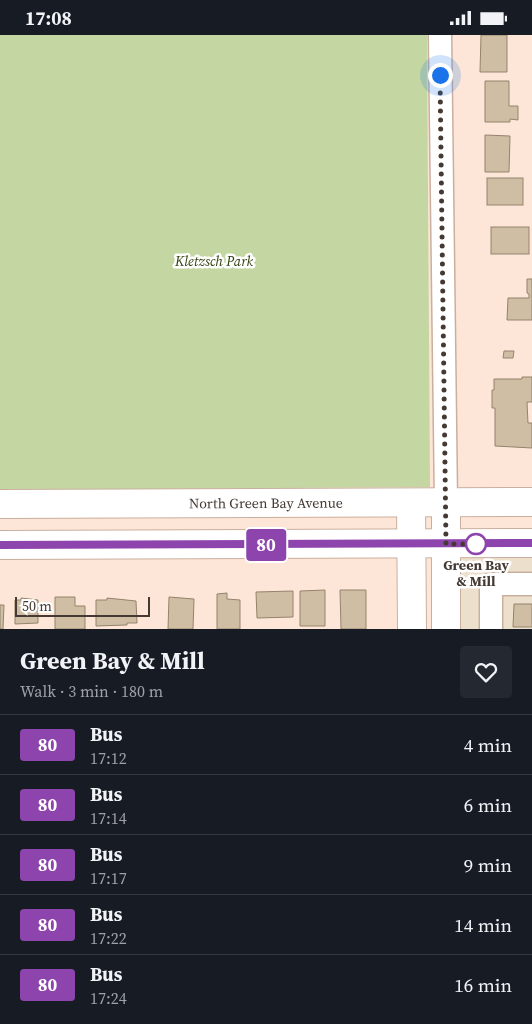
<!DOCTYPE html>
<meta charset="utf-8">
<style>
:root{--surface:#171b24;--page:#242831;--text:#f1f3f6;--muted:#9ea1a6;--line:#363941}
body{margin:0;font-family:"Source Serif 4",serif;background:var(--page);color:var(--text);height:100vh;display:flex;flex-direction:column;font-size:19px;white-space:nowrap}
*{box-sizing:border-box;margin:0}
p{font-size:16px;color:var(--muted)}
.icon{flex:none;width:28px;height:28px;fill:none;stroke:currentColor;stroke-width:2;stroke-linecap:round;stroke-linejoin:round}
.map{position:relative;height:594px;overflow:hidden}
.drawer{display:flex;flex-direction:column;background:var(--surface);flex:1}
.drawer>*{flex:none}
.badge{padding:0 10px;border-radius:4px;font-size:18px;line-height:32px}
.scale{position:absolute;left:15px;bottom:12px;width:135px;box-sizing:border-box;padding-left:5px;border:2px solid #453a33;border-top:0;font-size:14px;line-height:18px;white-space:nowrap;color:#453a33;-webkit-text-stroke:4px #fff;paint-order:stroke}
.you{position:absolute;width:25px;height:25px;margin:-12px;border:4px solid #fff;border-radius:50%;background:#1a73e8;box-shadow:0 0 0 8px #1a73e833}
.map>.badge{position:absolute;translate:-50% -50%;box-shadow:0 0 0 2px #fff}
.round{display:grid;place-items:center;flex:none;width:52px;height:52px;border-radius:5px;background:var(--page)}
.headline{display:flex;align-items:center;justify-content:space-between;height:85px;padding:0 20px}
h1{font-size:24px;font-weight:700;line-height:38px}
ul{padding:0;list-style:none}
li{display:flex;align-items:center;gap:15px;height:60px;padding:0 20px;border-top:1px solid var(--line)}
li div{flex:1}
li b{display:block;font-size:19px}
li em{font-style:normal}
li .badge{min-width:55px;font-weight:700;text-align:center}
.status{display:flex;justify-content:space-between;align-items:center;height:35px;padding:0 25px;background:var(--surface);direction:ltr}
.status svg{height:14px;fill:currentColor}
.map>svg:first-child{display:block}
.commercial{fill:#ece0cc}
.green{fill:#c4d7a3}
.building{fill:#cfbda4;stroke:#94836c}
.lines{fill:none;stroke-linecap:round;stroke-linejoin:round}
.minor-casing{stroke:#caaf9e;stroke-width:25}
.major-casing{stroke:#caaf9e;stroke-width:30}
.minor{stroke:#fff;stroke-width:22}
.major{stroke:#fff;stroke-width:28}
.line-casing{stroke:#fff;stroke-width:11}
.line{stroke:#8e44ad;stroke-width:8}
.walk{stroke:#453a33;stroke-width:5;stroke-dasharray:0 9}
.stop-dot{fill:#fff;stroke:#8e44ad;stroke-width:2.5}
.labels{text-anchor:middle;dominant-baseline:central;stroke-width:5;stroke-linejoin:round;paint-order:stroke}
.park-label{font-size:14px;font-style:italic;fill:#313e0d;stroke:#fff}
.street-label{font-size:14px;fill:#453a33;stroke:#fff}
.stop-label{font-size:14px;font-weight:bold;fill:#453a33;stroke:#fff}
</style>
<div class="status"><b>17:08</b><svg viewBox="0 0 49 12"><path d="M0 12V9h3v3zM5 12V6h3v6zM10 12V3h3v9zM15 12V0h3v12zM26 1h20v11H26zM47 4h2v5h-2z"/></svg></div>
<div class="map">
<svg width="532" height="594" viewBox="0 0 532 594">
<rect width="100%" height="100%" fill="#fde6d8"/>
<path class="commercial" d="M532,508V594H446V509Z"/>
<path class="green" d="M0,0H427L430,452L0,455Z"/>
<g class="building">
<path d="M481,0H507V37H480Z"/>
<path d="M485,46H509V71H518V85L510,84V87H485Z"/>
<path d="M485,100L510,101L509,137H485Z"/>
<rect x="487" y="143" width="36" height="27"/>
<rect x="491" y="192" width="38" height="27"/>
<path d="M527,244H532V285H507L508,263H529V259L527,258Z"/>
<path d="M504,316H514L513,323H503Z"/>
<path d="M522,342H532V367H527L528,388H532V413L495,411V373H492V355H494V344H522Z"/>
<path d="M325,555V591H300V556Z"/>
<path d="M340,555H366V594H341Z"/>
<path d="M293,556V582L257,583L256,557Z"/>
<path d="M227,558V564L240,565V594H217V559Z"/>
<path d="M55,562H75V571H85V594H55Z"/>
<path d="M169,562L194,564L193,594H168Z"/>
<path d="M21,563L38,565V588L15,589V565H21Z"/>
<path d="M107,563L136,566L137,588H127V590L96,591V565H107Z"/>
<path d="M514,569H532V592H513Z"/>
<path d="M0,570H4L3,594H0Z"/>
</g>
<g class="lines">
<g class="minor-casing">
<g id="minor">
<path d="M440,0L446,468"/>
<path d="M491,594V549H532"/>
</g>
</g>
<g class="major-casing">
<g id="major">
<path d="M411,468L412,594"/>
<path d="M446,468V594"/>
<path id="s1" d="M0,469L532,467"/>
<path d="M0,510L532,508"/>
</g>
</g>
<use href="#minor" class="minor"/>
<use href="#major" class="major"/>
</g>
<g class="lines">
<g class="line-casing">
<path id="line" d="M0,510L532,508"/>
</g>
<use href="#line" class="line"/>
<path class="walk" d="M440,40L446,509H476"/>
</g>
<circle class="stop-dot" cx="476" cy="509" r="10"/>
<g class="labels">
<g class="park-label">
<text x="214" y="226">Kletzsch Park</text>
</g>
<g class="street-label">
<text stroke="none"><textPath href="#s1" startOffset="266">North Green Bay Avenue</textPath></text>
</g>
<g class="stop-label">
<text x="476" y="530">Green Bay<tspan x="476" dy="16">&amp; Mill</tspan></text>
</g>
</g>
</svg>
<div class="scale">50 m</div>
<div class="you" style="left:440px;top:40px"></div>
<b class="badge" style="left:266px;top:510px;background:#8e44ad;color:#fff">80</b>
</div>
<section class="drawer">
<div class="headline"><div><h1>Green Bay &amp; Mill</h1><p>Walk · 3 min · 180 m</p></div><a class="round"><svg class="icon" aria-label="heart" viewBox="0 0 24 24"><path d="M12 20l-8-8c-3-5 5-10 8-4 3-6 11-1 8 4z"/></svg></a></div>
<ul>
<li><span class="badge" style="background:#8e44ad;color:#fff">80</span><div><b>Bus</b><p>17:12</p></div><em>4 min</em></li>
<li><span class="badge" style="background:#8e44ad;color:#fff">80</span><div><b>Bus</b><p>17:14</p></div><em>6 min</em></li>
<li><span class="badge" style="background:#8e44ad;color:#fff">80</span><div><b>Bus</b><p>17:17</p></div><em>9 min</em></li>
<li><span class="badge" style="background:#8e44ad;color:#fff">80</span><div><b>Bus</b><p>17:22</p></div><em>14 min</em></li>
<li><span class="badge" style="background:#8e44ad;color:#fff">80</span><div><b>Bus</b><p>17:24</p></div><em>16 min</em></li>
</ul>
</section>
